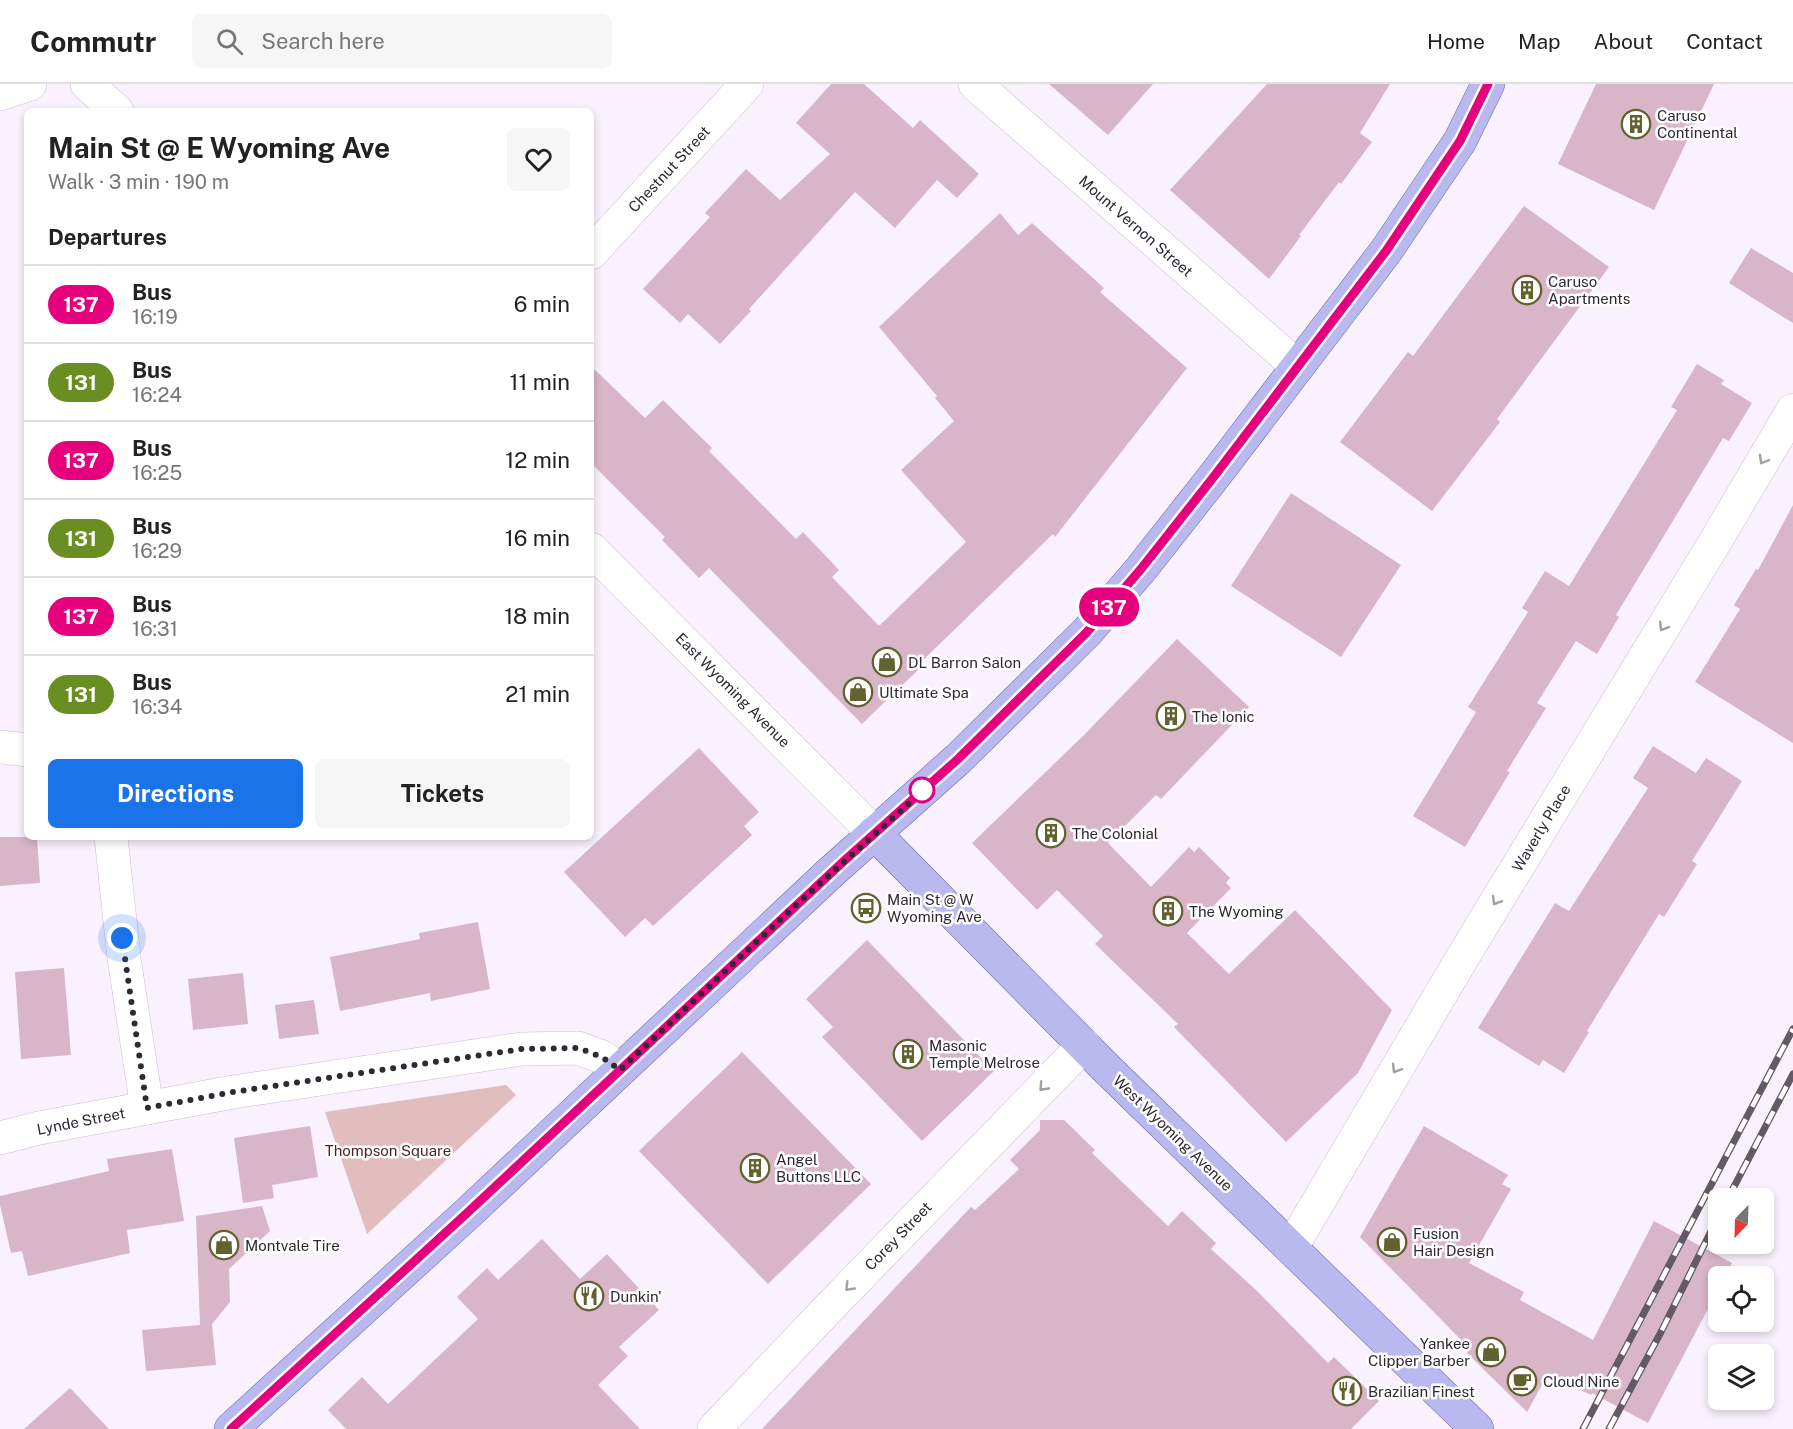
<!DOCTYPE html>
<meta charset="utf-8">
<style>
:root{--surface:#fff;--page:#f6f6f6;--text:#222;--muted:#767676;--line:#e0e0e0;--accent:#1a73e8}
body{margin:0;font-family:"Public Sans",sans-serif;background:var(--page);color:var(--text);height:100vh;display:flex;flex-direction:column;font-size:22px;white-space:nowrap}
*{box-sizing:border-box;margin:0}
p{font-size:20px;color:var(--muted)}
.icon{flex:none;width:33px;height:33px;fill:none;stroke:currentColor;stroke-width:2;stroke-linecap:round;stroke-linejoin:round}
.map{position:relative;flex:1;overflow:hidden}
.drawer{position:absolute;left:24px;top:24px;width:570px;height:732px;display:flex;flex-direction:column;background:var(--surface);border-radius:9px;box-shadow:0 3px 9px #0003}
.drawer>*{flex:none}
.badge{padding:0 12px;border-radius:20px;font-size:21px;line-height:39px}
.needle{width:39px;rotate:203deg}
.tools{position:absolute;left:1708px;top:1104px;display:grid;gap:12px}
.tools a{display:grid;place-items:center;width:66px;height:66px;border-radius:9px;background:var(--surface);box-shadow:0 3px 9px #0003;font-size:30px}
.you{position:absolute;width:30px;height:30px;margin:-15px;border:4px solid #fff;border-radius:50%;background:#1a73e8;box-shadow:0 0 0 9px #1a73e833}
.map>.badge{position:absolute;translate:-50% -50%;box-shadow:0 0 0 3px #fff}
h2{padding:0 24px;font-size:22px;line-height:54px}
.round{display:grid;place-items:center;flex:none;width:63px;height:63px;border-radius:9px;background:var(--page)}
.headline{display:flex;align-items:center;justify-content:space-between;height:102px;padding:0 24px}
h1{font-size:28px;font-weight:700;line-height:45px}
.primary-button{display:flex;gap:12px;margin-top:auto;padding:12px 24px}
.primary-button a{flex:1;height:69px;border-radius:9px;background:var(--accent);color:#fff;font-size:24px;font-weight:700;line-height:69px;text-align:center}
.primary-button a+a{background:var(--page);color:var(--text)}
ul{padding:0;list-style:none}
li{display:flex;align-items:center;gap:18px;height:78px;padding:0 24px;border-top:2px solid var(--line)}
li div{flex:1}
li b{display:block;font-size:22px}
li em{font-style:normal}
li .badge{min-width:66px;font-weight:700;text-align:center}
header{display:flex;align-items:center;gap:36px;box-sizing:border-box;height:84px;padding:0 30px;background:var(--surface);border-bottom:2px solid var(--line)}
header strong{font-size:28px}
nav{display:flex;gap:33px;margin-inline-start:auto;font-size:21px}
.search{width:420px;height:54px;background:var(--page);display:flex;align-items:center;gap:15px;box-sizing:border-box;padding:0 21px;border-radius:9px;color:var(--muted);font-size:22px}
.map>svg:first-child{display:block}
.green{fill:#e2bdbd}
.building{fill:#d9b5c8}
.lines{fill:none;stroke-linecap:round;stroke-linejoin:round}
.minor-casing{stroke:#ceb9d8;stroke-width:34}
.major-casing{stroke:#6c68a7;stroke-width:34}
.minor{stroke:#fff;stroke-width:33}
.major{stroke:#bab9ef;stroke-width:33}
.rail-casing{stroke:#625a65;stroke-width:7}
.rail{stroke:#fff;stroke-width:4.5;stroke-dasharray:14;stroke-linecap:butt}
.oneway{stroke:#a29ea3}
.line-casing{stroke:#fff;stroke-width:14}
.line{stroke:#e6007e;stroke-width:9}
.walk{stroke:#302833;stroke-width:6;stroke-dasharray:0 10.8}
.stop-dot{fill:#fff;stroke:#e6007e;stroke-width:3}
.labels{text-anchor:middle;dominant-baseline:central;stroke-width:5;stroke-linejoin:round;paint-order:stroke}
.poi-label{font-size:15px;fill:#302833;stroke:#fff;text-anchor:start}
.street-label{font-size:15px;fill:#302833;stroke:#fff}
.park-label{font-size:15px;fill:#511e23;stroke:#fff}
</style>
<header>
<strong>Commutr</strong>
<div class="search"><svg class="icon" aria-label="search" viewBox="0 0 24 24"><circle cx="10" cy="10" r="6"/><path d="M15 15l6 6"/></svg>Search here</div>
<nav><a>Home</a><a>Map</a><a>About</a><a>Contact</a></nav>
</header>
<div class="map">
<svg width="1793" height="1345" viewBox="0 0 1793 1345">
<rect width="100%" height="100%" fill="#faf1fe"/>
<path class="green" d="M506,1001L516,1011L367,1150L325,1028Z"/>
<g class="building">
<path d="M831,0H864L913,44L920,36L979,90L957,114L937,96L895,144L855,108L749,225L751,227L720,260L688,230L680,239L643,205L710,133L705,129L746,85L780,116L830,70L796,39Z"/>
<path d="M1049,0H1153L1108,51Z"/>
<path d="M1267,0H1390L1360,49L1372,58L1341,100L1339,98L1299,151L1301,152L1269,195L1170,106Z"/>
<path d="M1596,0H1714L1654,126L1558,80Z"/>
<path d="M1524,122L1609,183L1497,335L1500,338L1432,427L1340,358L1408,268L1413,272Z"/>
<path d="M1000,129L1018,151L1032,139L1104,204L1100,208L1187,284L1055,453L1053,450L918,581L920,584L862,640L709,484L699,494L662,456L665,453L591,379V282L645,334L663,316L712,364L709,367L796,455L803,448L839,486L832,493L879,542L966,458L901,386L954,337L935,314L937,312L879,243Z"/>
<path d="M1751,164L1793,189V239L1729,199Z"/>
<path d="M1697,280L1724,296L1721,300L1752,319L1729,357L1723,354L1616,531L1619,533L1597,570L1576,557L1537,619L1546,624L1507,687L1510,688L1465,763L1413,732L1476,628L1468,623L1528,528L1522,524L1545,487L1569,502L1677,326L1671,323Z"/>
<path d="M1291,409L1401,481L1341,573L1231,502Z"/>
<path d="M1793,421V659L1695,598L1740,525L1734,521L1756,485L1758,486Z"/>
<path d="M1177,555L1249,623L1161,715L1156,711L1108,759L1151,803L1189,763L1194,768L1199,763L1230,794L1226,799L1231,804L1187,849L1229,890L1295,826L1392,926L1358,989L1286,1058L1174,943L1178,940L1095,860L1103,852L1057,806L1037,826L972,759L1084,651Z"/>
<path d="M1653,662L1696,689L1706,674L1742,697L1692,777L1697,780L1664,833L1659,830L1587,947L1589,948L1564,989L1543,976L1539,982L1478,944L1555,819L1569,827L1648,704L1633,694Z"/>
<path d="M699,664L759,728L744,742L752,751L653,842L645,834L625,853L564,788Z"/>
<path d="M0,753H37L40,799L0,802Z"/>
<path d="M478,838L490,905L431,917L430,909L340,927L330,873L420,855L419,849Z"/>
<path d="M867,856L994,987L922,1057L822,953L833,943L806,915Z"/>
<path d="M64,884L71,971L21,975L15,888Z"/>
<path d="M243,889L248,940L193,946L188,895Z"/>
<path d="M314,916L319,950L279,955L275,921Z"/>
<path d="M742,968L871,1100L768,1200L639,1067Z"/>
<path d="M1040,1036H1064L1095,1066L1092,1069L1168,1142L1182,1127L1216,1159L1211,1165L1256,1206L1328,1279L1334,1273L1379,1317L1351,1345H762L971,1123L975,1126L1019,1085L1010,1076L1040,1046Z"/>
<path d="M310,1042L318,1093L272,1101L274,1114L243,1119L234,1054Z"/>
<path d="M1424,1042L1508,1091L1502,1100L1511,1105L1469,1179L1524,1208L1520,1216L1593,1256L1654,1137L1732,1179L1725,1192H1719V1204L1648,1339L1592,1309L1591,1311L1548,1290L1527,1328L1467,1269L1469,1264L1360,1153Z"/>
<path d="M172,1065L184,1137L127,1146L130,1169L28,1192L22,1167L11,1169L0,1121V1112L109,1087L107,1075Z"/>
<path d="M262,1122L270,1147L229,1185L230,1218L212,1240L216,1281L146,1287L142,1246L200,1241L196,1132Z"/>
<path d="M542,1155L580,1195L607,1170L659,1226L619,1263L628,1272L598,1301L640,1345H346L328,1326L362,1293L388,1320L478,1235L457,1213L487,1184L498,1196Z"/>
<path d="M70,1304L109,1345H24Z"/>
</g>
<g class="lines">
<g class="minor-casing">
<g id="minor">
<path d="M87,0L117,27"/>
<path d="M975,0L1297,282"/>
<path d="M0,10L30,0"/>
<path d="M591,169L747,0"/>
<path d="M591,465L874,749"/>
<path d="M0,663L27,666"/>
<path d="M111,753L124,874L147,1024"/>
<path d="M0,1054L39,1044L233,1008L522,965L578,964L602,973L620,986"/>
<path d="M1291,1164L1461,876L1715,458L1793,326"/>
<path d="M714,1345L824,1229L1084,961"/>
</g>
</g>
<g class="major-casing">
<g id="major">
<path d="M874,749L1106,984L1477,1345"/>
<path d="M231,1345L467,1130L830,789L958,675L1086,549L1141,485L1212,395L1386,167L1460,57L1488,0"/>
</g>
</g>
<use href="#minor" class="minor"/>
<use href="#major" class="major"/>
<g class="rail-casing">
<g id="rail">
<path d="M1728,1114L1793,990"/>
<path d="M1583,1345L1793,945"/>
<path d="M1609,1345L1661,1248L1719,1131"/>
</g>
</g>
<use href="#rail" class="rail"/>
</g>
<defs><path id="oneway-chevron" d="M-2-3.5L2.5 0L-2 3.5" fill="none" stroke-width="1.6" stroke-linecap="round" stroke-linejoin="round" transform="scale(1.5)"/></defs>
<g class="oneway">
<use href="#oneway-chevron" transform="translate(1763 376) rotate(120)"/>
<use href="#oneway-chevron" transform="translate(1663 543) rotate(122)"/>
<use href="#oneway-chevron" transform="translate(1496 817) rotate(121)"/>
<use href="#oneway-chevron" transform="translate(1396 985) rotate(121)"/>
<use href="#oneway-chevron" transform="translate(1043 1003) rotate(134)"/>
<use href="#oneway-chevron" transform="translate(849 1203) rotate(134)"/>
</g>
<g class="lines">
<g class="line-casing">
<path id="line" d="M231,1345L466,1130L845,776L958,675L1086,549L1141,485L1212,395L1386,167L1460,57L1488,0"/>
</g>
<use href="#line" class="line"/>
<path class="walk" d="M122,854L147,1024L233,1008L522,965L578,964L602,973L620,986L795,822L925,705L922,706"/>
</g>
<defs>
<g id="building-ring" transform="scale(1.5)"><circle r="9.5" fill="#fff" stroke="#60622f" stroke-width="1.5"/><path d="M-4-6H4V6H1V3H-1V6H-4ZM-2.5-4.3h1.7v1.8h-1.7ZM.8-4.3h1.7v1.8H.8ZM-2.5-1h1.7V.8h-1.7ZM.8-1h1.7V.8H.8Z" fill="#60622f"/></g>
<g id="shop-ring" transform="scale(1.5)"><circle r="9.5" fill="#fff" stroke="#60622f" stroke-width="1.5"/><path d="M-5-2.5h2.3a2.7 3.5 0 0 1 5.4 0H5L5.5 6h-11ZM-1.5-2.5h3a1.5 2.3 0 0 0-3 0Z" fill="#60622f"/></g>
<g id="bus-ring" transform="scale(1.5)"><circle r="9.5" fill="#fff" stroke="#60622f" stroke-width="1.5"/><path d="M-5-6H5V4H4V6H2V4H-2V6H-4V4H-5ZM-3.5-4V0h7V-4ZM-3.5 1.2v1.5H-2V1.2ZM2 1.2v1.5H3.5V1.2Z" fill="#60622f"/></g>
<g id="restaurant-ring" transform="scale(1.5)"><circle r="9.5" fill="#fff" stroke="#60622f" stroke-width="1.5"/><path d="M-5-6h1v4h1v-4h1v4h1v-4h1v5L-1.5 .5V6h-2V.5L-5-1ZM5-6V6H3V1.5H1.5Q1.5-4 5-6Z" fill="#60622f"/></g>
<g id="cafe-ring" transform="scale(1.5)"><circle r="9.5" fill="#fff" stroke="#60622f" stroke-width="1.5"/><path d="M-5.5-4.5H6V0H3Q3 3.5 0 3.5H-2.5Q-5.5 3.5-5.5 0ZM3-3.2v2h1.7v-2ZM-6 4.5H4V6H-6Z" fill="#60622f"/></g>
</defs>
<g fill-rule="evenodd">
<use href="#building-ring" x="1636" y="40"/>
<use href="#building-ring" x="1527" y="206"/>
<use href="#shop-ring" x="887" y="578"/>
<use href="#shop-ring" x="858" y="608"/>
<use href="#building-ring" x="1171" y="632"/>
<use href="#building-ring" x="1051" y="749"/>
<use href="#bus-ring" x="866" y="824"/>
<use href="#building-ring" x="1168" y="827"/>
<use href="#building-ring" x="908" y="970"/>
<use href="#building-ring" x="755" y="1084"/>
<use href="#shop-ring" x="1392" y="1158"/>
<use href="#shop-ring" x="224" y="1161"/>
<use href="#restaurant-ring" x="589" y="1212"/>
<use href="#shop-ring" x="1491" y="1268"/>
<use href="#cafe-ring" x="1522" y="1297"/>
<use href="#restaurant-ring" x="1347" y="1307"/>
</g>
<circle class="stop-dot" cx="922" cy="706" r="12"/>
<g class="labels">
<g class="poi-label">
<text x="1657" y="31">Caruso<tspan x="1657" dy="17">Continental</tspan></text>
<text x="1548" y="197">Caruso<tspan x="1548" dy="17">Apartments</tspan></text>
<text x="908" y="578">DL Barron Salon</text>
<text x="879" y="608">Ultimate Spa</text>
<text x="1192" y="632">The Ionic</text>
<text x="1072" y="749">The Colonial</text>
<text x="887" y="815">Main St @ W<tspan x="887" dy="17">Wyoming Ave</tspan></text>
<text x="1189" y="827">The Wyoming</text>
<text x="929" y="961">Masonic<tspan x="929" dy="17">Temple Melrose</tspan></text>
<text x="776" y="1075">Angel<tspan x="776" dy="17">Buttons LLC</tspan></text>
<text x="1413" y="1149">Fusion<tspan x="1413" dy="17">Hair Design</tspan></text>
<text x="245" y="1161">Montvale Tire</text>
<text x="610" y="1212">Dunkin'</text>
<text x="1470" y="1259" text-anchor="end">Yankee<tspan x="1470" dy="17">Clipper Barber</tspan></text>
<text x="1543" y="1297">Cloud Nine</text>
<text x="1368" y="1307">Brazilian Finest</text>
</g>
<g class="street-label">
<text transform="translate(669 85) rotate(-47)">Chestnut Street</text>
<text transform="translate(1136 142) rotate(41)">Mount Vernon Street</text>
<text transform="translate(733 606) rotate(45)">East Wyoming Avenue</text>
<text transform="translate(1541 744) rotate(-59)">Waverly Place</text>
<text transform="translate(81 1037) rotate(-11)">Lynde Street</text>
<text transform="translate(1173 1049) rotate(44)">West Wyoming Avenue</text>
<text transform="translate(898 1152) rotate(-46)">Corey Street</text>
</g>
<g class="park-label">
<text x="388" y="1066">Thompson Square</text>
</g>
</g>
</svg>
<div class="tools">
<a><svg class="needle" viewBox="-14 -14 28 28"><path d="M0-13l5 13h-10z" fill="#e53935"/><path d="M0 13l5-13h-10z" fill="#767676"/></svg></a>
<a><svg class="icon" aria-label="locate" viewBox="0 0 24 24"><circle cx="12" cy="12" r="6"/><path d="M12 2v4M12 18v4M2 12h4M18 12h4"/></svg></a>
<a><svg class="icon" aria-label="layers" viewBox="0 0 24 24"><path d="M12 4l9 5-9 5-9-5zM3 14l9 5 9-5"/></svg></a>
</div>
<div class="you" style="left:122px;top:854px"></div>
<b class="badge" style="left:1109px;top:523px;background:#e6007e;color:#fff">137</b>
<section class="drawer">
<div class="headline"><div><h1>Main St @ E Wyoming Ave</h1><p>Walk · 3 min · 190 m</p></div><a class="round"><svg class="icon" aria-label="heart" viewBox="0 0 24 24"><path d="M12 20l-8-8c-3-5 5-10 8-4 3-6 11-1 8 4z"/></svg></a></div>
<h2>Departures</h2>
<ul>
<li><span class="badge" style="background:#e6007e;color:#fff">137</span><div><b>Bus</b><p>16:19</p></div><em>6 min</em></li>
<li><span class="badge" style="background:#6b8e23;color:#fff">131</span><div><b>Bus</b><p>16:24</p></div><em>11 min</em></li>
<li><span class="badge" style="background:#e6007e;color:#fff">137</span><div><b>Bus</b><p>16:25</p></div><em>12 min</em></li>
<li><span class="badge" style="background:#6b8e23;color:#fff">131</span><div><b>Bus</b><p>16:29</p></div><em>16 min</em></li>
<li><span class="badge" style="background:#e6007e;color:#fff">137</span><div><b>Bus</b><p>16:31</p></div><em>18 min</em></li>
<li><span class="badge" style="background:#6b8e23;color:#fff">131</span><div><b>Bus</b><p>16:34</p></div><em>21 min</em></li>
</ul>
<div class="primary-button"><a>Directions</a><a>Tickets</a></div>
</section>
</div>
